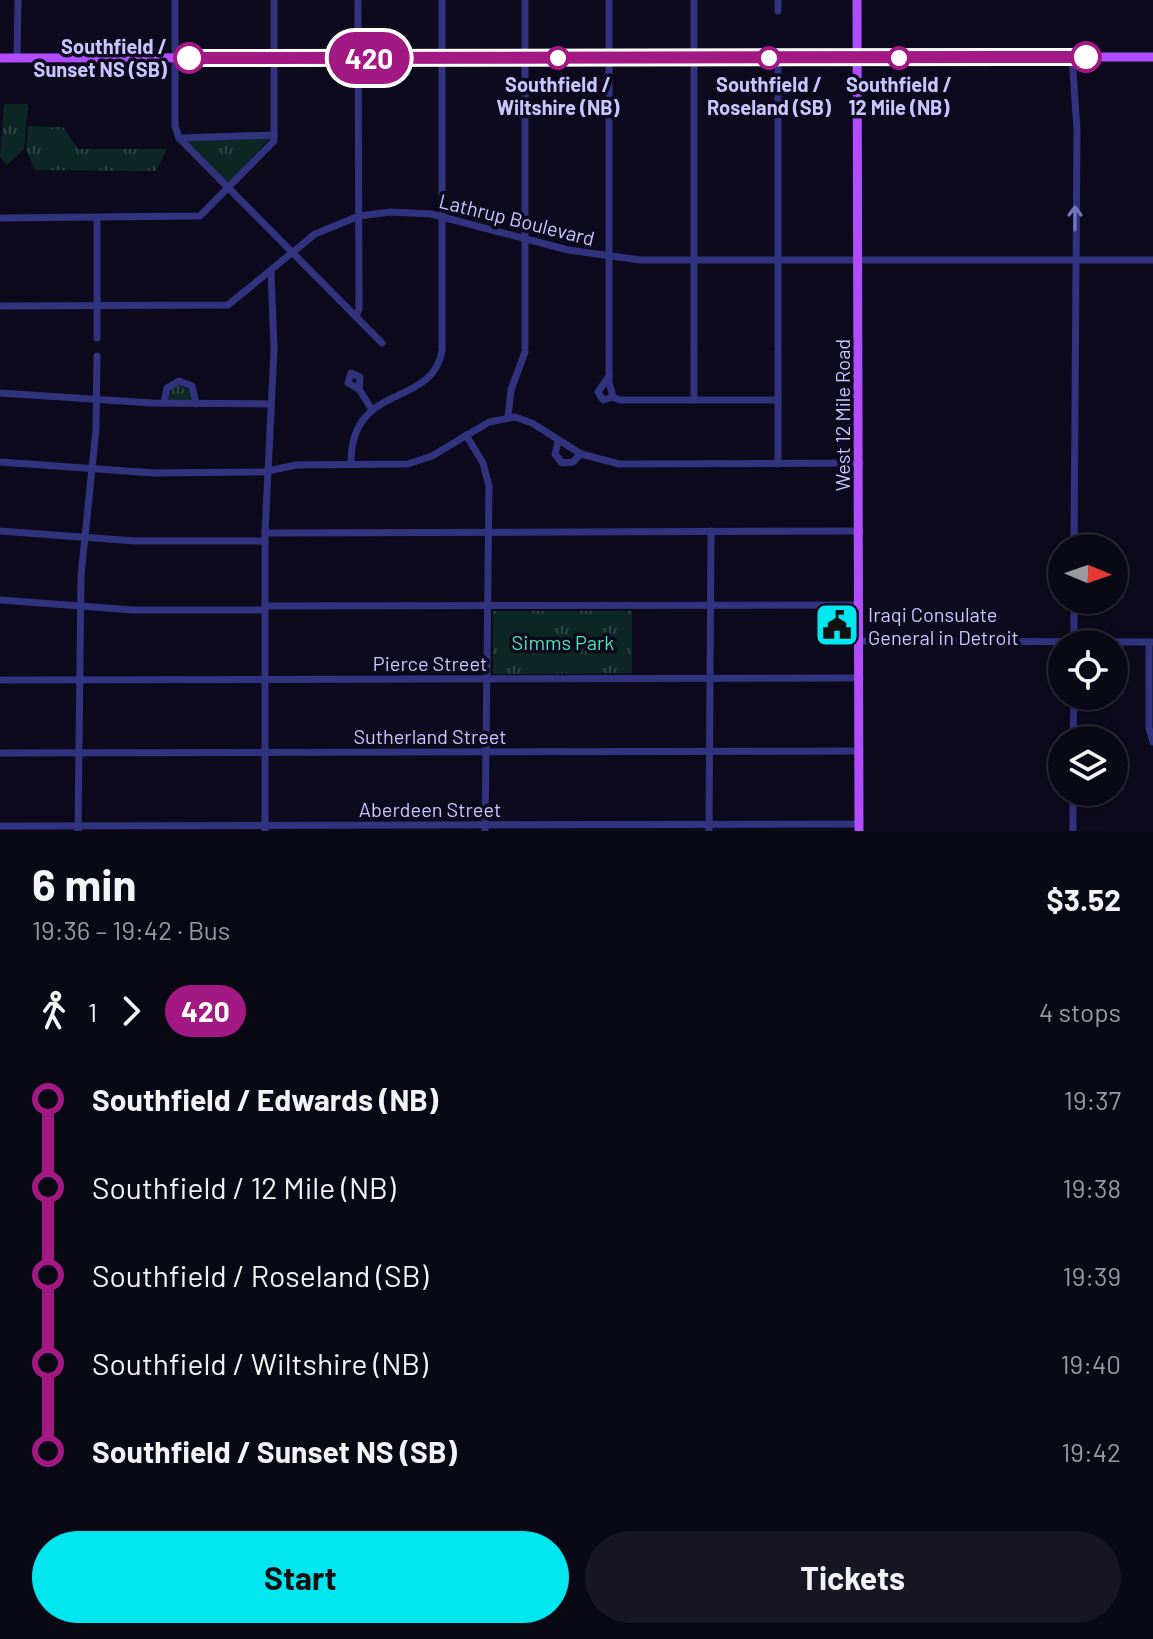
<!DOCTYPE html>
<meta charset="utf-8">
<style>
:root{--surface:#090815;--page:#171622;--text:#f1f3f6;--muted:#999aa0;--line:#292934;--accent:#00e7f0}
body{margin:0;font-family:Barlow,sans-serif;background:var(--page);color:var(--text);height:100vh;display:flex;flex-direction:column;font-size:30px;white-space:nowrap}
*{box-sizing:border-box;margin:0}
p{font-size:26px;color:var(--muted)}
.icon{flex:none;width:44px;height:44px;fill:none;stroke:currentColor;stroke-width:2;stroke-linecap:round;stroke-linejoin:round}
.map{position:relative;height:831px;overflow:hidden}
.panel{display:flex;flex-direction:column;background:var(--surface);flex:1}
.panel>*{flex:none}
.badge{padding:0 16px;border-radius:26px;font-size:28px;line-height:52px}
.needle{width:52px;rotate:92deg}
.tools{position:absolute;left:1048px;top:534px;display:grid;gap:16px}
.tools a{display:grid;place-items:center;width:80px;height:80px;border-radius:50%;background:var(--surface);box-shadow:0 4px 20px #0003,0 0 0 2px var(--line);font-size:40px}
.map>.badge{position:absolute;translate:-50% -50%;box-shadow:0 0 0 4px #fff}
.legs{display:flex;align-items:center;gap:12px;height:88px;padding:0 32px;font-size:26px}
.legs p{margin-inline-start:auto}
.headline{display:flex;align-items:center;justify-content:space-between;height:136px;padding:0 32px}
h1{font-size:44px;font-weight:700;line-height:60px}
.action{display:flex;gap:16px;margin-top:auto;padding:16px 32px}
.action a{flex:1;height:92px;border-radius:48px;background:var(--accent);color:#111;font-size:32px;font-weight:700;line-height:92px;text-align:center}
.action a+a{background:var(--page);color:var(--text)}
ul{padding:0 32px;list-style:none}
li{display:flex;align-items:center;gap:28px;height:88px;font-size:30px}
li i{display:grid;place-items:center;width:12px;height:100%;margin:0 10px;background:currentColor}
li i::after{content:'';width:20px;height:20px;margin:-10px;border:6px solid;border-radius:50%;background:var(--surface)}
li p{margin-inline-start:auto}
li:first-child i{background:linear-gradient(#0000 50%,currentColor 0)}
li:last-child i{background:linear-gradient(currentColor 50%,#0000 0)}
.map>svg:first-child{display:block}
.grass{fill:url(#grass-tufts)}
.garden{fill:#0d2724}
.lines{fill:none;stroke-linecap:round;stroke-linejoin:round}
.minor{stroke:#31337f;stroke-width:7}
.major{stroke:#b14cff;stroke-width:9}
.oneway{stroke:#7575b9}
.line-1-casing{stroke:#fff;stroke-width:18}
.line-1{stroke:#a31984;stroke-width:12}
.stop-1-dot{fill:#fff;stroke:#a31984;stroke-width:4}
.labels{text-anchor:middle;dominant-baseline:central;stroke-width:7;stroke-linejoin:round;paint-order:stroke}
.stop-label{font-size:20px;font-weight:bold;fill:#c8c5ff;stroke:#0c0a1c}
.street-label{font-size:20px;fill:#c8c5ff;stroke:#0c0a1c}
.poi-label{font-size:20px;fill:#c8c5ff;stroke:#0c0a1c;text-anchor:start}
.park-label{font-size:20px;fill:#4ae6b5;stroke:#0c0a1c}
</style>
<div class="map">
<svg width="1153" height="831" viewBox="0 0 1153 831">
<defs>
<pattern id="grass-tufts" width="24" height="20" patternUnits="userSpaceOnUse" patternTransform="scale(2)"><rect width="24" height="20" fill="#0d2724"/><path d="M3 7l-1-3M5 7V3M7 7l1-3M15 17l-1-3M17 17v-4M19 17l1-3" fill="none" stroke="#2f4545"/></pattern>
</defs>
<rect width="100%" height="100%" fill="#0c0a1c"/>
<g class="grass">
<path d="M4,104H28L24,149L7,165L0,157Z"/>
<path d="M28,126L63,127L78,149H167L156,171L35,170L26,150Z"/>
<path d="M270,138L228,184L185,141Z"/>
<path d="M179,385L192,392L190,400H169L172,387Z"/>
<path d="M493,611H632V673L493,674Z"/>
</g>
<g class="garden">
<path d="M43,128L65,130L64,142L42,140Z"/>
<path d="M538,614C538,637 521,655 497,656V615Z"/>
<path d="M544,644H570V672L544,673Z"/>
</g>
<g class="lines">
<g class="minor">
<path d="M175,0V126L179,138L382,343"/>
<path d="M442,0V348"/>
<path d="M525,0V347"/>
<path d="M778,0V11"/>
<path d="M1072,57L1077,130L1074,548"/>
<path d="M17,58L18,0"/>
<path d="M778,58V347"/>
<path d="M179,138L274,135"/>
<path d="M0,218L200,216L274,141V0"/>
<path d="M271,271L274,348"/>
<path d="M0,306L228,305L315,234L359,216L391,212L431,214L568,250L640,260H1153"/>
<path d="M356,317L359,309L358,0"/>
<path d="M97,338V218"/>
<path d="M609,348V0"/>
<path d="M694,348V0"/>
<path d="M694,351V400"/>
<path d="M778,351V464"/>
<path d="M609,352V382L613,397"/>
<path d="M609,376L598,392L603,400L613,397L620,400H778"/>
<path d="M359,389L348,383L351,373L360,377L359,389L372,410"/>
<path d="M0,393L152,403L271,404"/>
<path d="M164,403L167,388L179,381L192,386L196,404"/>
<path d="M508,417L511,390L525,352"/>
<path d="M466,435L483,463L489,486L485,831"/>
<path d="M558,442L555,454L562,463L573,462L581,454"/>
<path d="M0,462L154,473L263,472L296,465L408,464L432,456L489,422L515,417L532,423L581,454L619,464L860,463"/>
<path d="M351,464C350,381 432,409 442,351"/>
<path d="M0,531L135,541H265"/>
<path d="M265,533L860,531"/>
<path d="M0,600L133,610H265"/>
<path d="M1074,600V644"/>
<path d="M265,606L860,605"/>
<path d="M860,641L1153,642"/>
<path d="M1149,642V728L1153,742"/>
<path d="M0,680L860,678"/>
<path d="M1073,740L1074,696"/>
<path d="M0,753L860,751"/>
<path d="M0,826L859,824"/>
<path d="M265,829V533L274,350"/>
<path d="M78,831L81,576L96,429L97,356"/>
<path d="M709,831L711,531"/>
<path d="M1073,831V792"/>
</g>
<g class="major">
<path d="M857,0L859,831"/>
<path d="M0,58L1153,57"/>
</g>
</g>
<defs><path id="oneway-shaft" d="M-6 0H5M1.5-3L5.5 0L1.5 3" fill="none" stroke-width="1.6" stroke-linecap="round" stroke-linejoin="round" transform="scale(2)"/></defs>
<use class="oneway" href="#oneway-shaft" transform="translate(1075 218) rotate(-90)"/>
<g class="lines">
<g class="line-1-casing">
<path id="line-1" d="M189,58L1086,57"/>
</g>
<use href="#line-1" class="line-1"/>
</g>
<defs>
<g id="civic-square" transform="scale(2.3)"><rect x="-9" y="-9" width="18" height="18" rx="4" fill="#00e7f0" stroke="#0c0a1c"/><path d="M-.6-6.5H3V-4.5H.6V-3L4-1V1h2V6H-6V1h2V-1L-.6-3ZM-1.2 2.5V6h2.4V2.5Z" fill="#111"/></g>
</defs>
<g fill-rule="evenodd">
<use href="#civic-square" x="837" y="625"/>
</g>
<g class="stop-1-dot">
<circle cx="1086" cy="57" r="14"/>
<circle cx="189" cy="58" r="14"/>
<circle cx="558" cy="58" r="10"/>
<circle cx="769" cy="58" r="10"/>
<circle cx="899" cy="58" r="10"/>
</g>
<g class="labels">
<g class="stop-label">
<text x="167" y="46" text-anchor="end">Southfield /<tspan x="167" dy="23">Sunset NS (SB)</tspan></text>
<text x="558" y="84">Southfield /<tspan x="558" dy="23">Wiltshire (NB)</tspan></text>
<text x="769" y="84">Southfield /<tspan x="769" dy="23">Roseland (SB)</tspan></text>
<text x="899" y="84">Southfield /<tspan x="899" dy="23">12 Mile (NB)</tspan></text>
</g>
<g class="street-label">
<text transform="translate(517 219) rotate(14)">Lathrup Boulevard</text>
<text transform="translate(842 415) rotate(-90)">West 12 Mile Road</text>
<text x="430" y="663">Pierce Street</text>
<text x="430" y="736">Sutherland Street</text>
<text x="430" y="809">Aberdeen Street</text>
</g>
<g class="poi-label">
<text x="868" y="614">Iraqi Consulate<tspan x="868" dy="23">General in Detroit</tspan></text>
</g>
<g class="park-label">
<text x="563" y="642">Simms Park</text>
</g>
</g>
</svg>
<div class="tools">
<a><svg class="needle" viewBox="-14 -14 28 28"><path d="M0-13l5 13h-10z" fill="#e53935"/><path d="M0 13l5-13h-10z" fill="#999aa0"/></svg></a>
<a><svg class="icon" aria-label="locate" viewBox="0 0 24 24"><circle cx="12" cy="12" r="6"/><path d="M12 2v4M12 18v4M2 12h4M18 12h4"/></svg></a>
<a><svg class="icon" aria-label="layers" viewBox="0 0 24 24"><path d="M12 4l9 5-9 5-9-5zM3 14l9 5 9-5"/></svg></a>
</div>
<b class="badge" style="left:369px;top:58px;background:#a31984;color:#fff">420</b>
</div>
<section class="panel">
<div class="headline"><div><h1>6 min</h1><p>19:36 – 19:42 · Bus</p></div><b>$3.52</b></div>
<div class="legs"><svg class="icon" aria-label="walk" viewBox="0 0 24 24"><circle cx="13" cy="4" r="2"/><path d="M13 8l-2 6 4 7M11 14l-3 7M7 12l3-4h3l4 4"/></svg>1<svg class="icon" aria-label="forward" viewBox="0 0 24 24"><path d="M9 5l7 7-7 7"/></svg><b class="badge" style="background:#a31984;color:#fff">420</b><p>4 stops</p></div>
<ul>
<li><i style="color:#a31984"></i><b>Southfield / Edwards (NB)</b><p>19:37</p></li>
<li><i style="color:#a31984"></i><span>Southfield / 12 Mile (NB)</span><p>19:38</p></li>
<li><i style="color:#a31984"></i><span>Southfield / Roseland (SB)</span><p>19:39</p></li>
<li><i style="color:#a31984"></i><span>Southfield / Wiltshire (NB)</span><p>19:40</p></li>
<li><i style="color:#a31984"></i><b>Southfield / Sunset NS (SB)</b><p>19:42</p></li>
</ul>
<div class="action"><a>Start</a><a>Tickets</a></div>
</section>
